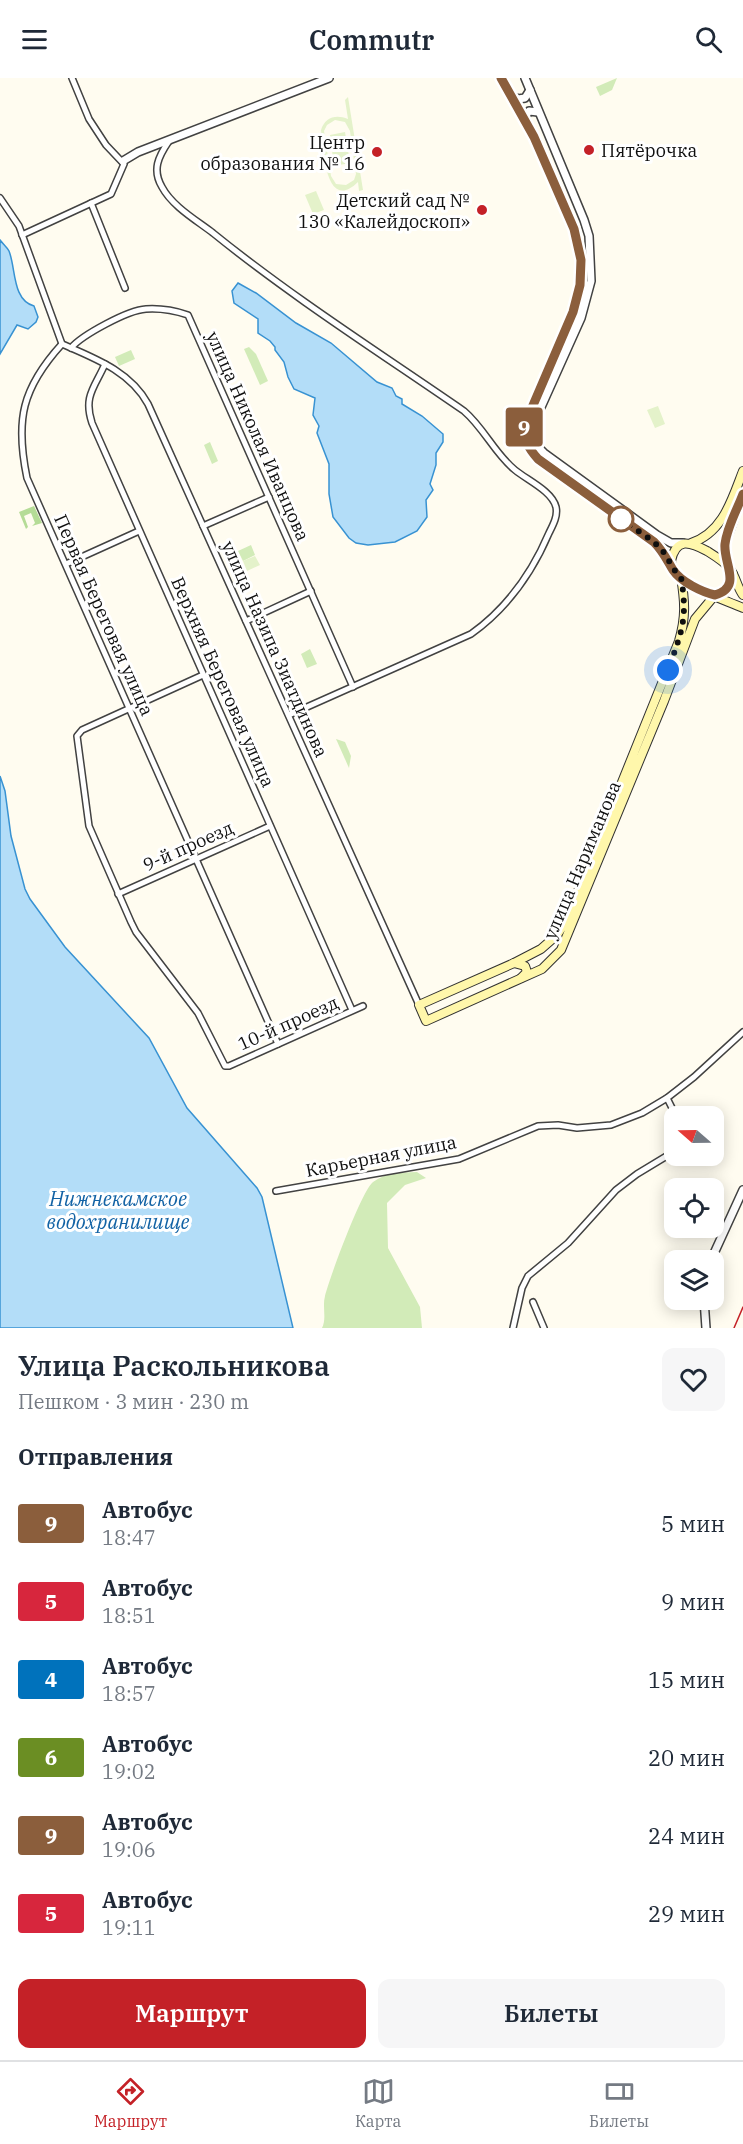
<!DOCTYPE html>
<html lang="ru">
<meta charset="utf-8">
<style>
:root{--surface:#fff;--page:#f6f6f7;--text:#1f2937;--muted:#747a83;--line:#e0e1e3;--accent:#c42127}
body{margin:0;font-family:"IBM Plex Serif",serif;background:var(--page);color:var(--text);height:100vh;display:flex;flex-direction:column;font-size:22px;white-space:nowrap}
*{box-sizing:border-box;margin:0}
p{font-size:20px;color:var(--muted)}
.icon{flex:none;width:33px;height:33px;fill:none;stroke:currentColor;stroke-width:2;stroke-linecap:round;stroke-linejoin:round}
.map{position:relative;height:1250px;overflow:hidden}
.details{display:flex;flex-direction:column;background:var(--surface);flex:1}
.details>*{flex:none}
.badge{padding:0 12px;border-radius:4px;font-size:21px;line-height:39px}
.needle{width:39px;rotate:290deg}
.controls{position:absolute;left:664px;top:1028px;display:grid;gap:12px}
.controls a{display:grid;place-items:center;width:60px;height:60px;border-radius:12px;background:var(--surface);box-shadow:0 3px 15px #0003;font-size:30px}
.you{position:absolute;width:30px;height:30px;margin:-15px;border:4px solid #fff;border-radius:50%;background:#1a73e8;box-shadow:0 0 0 9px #1a73e833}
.map>.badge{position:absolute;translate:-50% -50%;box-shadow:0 0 0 3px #fff}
h2{padding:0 18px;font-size:22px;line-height:54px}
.round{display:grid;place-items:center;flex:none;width:63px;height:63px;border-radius:12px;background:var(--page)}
.summary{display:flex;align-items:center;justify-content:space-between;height:102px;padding:0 18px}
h1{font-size:28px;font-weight:600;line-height:45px}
.primary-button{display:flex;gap:12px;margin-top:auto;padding:12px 18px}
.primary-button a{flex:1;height:69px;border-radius:12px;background:var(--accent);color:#fff;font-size:24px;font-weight:600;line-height:69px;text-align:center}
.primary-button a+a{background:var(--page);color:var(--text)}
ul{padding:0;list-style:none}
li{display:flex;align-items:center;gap:18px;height:78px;padding:0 18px}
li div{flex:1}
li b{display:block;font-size:22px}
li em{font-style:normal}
li .badge{min-width:66px;font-weight:700;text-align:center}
header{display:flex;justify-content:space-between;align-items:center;height:78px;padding:0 18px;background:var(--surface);font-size:27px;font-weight:600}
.tabs{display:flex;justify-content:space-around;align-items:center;height:84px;border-top:2px solid var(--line);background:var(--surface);font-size:16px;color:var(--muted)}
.tabs a{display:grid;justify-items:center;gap:3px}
.tabs .selected{color:var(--accent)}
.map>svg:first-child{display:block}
.green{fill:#d2ebb8}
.forest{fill:#b5dc97}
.pitch{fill:#e4f2ca;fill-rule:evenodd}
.water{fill:#b3ddf8;stroke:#3892d2;stroke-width:1.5}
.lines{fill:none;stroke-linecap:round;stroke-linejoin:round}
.minor-casing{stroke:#424242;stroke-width:8}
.tertiary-casing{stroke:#424242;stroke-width:10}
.secondary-casing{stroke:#313131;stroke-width:10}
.minor{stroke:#fff;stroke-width:5}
.tertiary{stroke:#fff;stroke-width:7}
.secondary{stroke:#fff7ab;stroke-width:8}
.rail{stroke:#c42127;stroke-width:1.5}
.line-casing{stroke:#fff;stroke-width:14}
.line{stroke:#8b5e3c;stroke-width:9}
.walk{stroke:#0f0f0f;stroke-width:6;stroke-dasharray:0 10.8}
.poi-dot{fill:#c42127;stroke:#fff;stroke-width:2}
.stop-dot{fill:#fff;stroke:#8b5e3c;stroke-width:3}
.labels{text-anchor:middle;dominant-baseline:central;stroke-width:6;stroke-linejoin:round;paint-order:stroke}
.poi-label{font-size:18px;fill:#0f0f0f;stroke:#fff;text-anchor:end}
.street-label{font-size:18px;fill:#0f0f0f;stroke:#fff}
.water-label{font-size:20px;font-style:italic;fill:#1363a5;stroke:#fff}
</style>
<header><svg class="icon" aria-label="menu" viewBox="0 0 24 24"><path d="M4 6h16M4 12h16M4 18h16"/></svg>Commutr<svg class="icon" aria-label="search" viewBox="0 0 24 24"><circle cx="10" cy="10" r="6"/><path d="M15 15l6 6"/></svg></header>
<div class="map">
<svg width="743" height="1250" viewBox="0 0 743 1250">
<rect width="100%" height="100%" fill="#fffcf0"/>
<g class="green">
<path d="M617,0L612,12L600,18L596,9Z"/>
<path d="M249,269L256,276L268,303L260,307L244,271Z"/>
<path d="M131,272L135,281L119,288L115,279Z"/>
<path d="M210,364L218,383L212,386L204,367Z"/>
<path d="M251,467L255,477L243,483L238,473Z"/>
<path d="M310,571L317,586L307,590L301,576Z"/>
<path d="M336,661L345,664L351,678L349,690Z"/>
<path d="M417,1094L426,1100L405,1107L387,1125L388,1170L420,1229L422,1250H322C327,1240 322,1229 325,1218C329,1201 362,1112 373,1104C387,1094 401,1095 417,1094Z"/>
</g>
<path class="forest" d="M34,428L42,445L32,448L35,445L31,435L24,438L28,449L26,451L19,434Z"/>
<g class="pitch">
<path d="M348,19L363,112L359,113L358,104C325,136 323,69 321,52C325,39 336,36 348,41L345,22ZM335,42L345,44L350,53L356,96L354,102L346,107L336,106L331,98L324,53L327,47Z"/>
<path d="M345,54L350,85L334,88L330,57Z"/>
<path d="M316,113L324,132L313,136L305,117Z"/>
<path d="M658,328L665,346L655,350L647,332Z"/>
<path d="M255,478L260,487L247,493L243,483Z"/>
</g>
<g class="water">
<path d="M0,162C3,166 7,169 9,173C16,190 12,222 34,228L38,239L36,244L28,251L17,247L0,276Z"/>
<path d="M238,205L256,215L296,245L331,265L377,304L392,310L396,318L402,321V326L422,338L443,356V364L436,375V387L430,406L433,412L426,422L427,439L417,453L395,464L368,467L356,465L349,460L333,439L329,416V386L317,355L319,348L313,337L315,320L294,311L288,299L284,284L275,272V269L270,263L258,255V241L234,225L232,213Z"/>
<path d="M0,698L5,713L11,758L25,811L30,821L65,869L149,960L187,1030L257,1110L262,1119L293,1250H0Z"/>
</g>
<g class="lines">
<g class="minor-casing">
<g id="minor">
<path d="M169,63C158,79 152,92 162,109C172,128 196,142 213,155C292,219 380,275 464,333C484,350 495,376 515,392C527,402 552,413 556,429C558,438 553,447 549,455C532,495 506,531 471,556L289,637"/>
<path d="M0,120L19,148L62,266"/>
<path d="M91,125L125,210"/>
<path d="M22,157L111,116L124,86L106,67L89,41L72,0"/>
<path d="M62,266C94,280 130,293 148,326L419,927"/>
<path d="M62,266C22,310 15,342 27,400L278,966"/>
<path d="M71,270C82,257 128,232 146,231C161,230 173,232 188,237L353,609"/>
<path d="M105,286C95,309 83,318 92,345L352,932"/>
<path d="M203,448L269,419"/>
<path d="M66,486L139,453"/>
<path d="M246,543L311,513"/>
<path d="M203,597L82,652L77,658L89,748L131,844L136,854L198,935L225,988H229L363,928"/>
<path d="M118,816L270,748"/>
<path d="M667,1020L676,1038"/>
<path d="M276,1113L459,1081L538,1048L558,1047L577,1050L611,1047L642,1035L667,1020L694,999L743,954"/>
<path d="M533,1224L544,1250"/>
<path d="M513,1250L522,1210L528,1198L568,1165L616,1112L637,1096L675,1073"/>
</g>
</g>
<g class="tertiary-casing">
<g id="tertiary">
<path d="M501,0L534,59L568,136L579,167L581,182L580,207L573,234L525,346L524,359L529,371L538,381L654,464L663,474L671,488"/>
<path d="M525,0L584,142L589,158L591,203L581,240L537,338L534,360L539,370L544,375L657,457L671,465H683"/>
<path d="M513,19L518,21L525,20L530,12"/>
<path d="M524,41L529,33L538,34"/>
<path d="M123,83L138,74L329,0"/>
<path d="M711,1182L743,1112"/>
<path d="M704,1221L706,1250"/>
</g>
</g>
<g class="secondary-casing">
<g id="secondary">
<path d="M691,465C723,455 732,421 743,393"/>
<path d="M729,489L725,466L743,416"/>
<path d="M681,499C685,524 686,539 679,563L566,843L557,857L541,871L514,885L419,927L426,943L542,891L561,872L664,623L695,541L715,517L728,510L733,496"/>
<path d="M743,517C737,509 736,499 730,491C725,484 715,478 707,473C690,464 676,459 671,483C673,507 724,521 743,530"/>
<path d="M514,885L525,888L527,894L521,900"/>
</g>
</g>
<use href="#minor" class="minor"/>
<use href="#tertiary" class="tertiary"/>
<use href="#secondary" class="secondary"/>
<path class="rail" d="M734,1250L743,1229"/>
</g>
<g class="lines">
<g class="line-casing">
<path id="line" d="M501,0L534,59L551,98L574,151L581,182L580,207L573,234L525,346C522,360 529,371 538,381L654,464C663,473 667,482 673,492C681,504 702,514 715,517C743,509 723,485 725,466C727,449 737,432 743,416"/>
</g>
<use href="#line" class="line"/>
<path class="walk" d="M621,441C634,451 650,459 661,471C669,480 672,492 681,499C688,541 682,553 668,592"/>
</g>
<g class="poi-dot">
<circle cx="589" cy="72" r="6"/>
<circle cx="377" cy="74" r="6"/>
<circle cx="482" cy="132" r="6"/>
</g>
<circle class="stop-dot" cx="621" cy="441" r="12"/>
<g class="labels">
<g class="poi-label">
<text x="365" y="64">Центр<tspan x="365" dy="21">образования № 16</tspan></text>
<text x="601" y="72" text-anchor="start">Пятёрочка</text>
<text x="470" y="122">Детский сад №<tspan x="470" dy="21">130 «Калейдоскоп»</tspan></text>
</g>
<g class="street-label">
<text transform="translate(258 358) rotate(66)">улица Николая Иванцова</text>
<text transform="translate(104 537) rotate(66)">Первая Береговая улица</text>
<text transform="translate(275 571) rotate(66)">улица Назипа Зиатдинова</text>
<text transform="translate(223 604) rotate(66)">Верхняя Береговая улица</text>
<text transform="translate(188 768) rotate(-24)">9-й проезд</text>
<text transform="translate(582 782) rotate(-67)">улица Нариманова</text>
<text transform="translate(288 945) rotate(-24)">10-й проезд</text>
<text transform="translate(381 1078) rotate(-11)">Карьерная улица</text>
</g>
<g class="water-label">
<text x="118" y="1120">Нижнекамское<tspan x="118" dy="23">водохранилище</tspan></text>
</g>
</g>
</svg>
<div class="controls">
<a><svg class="needle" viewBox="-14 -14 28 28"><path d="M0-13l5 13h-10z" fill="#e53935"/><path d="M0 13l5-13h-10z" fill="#747a83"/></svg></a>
<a><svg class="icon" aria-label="locate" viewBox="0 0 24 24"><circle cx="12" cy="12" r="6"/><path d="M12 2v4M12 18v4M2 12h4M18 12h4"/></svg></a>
<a><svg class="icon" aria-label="layers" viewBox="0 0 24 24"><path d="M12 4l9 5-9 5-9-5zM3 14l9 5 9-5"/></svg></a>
</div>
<div class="you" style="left:668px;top:592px"></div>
<b class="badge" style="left:524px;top:349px;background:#8b5e3c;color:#fff">9</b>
</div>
<section class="details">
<div class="summary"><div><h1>Улица Раскольникова</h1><p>Пешком · 3 мин · 230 m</p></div><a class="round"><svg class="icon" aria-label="heart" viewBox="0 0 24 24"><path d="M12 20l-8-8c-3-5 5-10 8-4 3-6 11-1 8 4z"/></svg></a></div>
<h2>Отправления</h2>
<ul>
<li><span class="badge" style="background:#8b5e3c;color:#fff">9</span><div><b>Автобус</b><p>18:47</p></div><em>5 мин</em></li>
<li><span class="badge" style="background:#d7263d;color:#fff">5</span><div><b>Автобус</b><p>18:51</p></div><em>9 мин</em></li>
<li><span class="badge" style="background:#0072bc;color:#fff">4</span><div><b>Автобус</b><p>18:57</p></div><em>15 мин</em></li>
<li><span class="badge" style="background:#6b8e23;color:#fff">6</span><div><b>Автобус</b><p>19:02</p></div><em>20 мин</em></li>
<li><span class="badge" style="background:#8b5e3c;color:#fff">9</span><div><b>Автобус</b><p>19:06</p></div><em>24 мин</em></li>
<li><span class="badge" style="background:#d7263d;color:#fff">5</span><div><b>Автобус</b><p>19:11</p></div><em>29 мин</em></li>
</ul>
<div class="primary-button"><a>Маршрут</a><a>Билеты</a></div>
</section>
<nav class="tabs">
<a class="selected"><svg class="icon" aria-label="directions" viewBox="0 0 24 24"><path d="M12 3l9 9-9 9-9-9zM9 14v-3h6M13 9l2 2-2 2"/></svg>Маршрут</a>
<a><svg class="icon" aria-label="map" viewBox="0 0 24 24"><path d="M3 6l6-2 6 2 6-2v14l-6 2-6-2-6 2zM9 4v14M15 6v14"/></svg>Карта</a>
<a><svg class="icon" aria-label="tickets" viewBox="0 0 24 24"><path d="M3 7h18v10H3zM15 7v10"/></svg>Билеты</a>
</nav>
